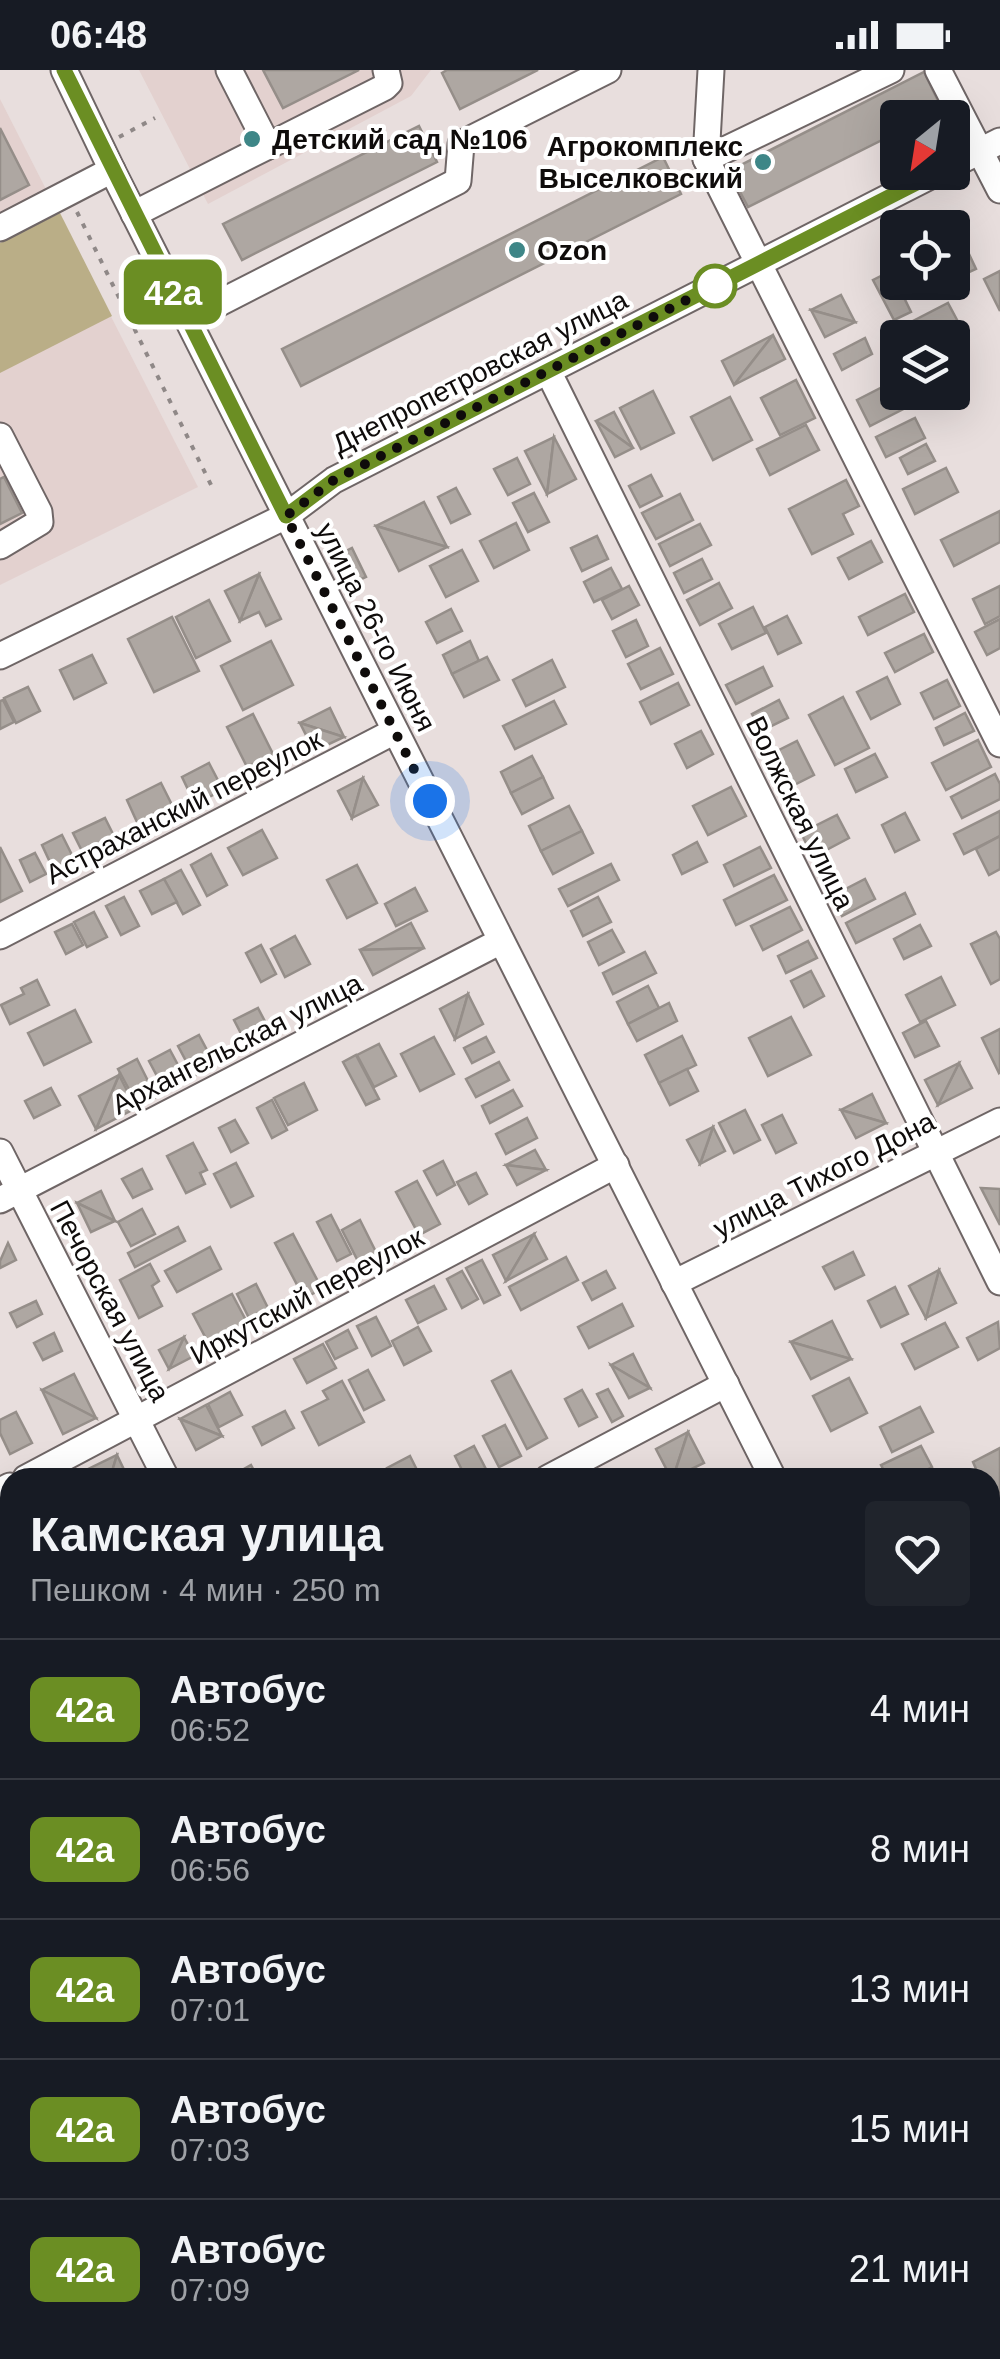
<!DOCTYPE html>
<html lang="ru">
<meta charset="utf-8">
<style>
:root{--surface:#171b24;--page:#20242c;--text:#f1f3f6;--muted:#9ea1a6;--line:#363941}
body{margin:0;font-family:Arial,sans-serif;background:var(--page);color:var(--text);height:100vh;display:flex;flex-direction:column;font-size:38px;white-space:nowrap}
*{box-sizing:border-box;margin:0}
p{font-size:32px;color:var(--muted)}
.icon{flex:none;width:55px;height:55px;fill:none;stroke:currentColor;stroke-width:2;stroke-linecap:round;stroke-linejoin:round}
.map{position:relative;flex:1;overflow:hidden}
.panel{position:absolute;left:0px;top:1398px;width:1000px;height:892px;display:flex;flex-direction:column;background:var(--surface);border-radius:30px 30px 0 0;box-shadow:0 10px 40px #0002}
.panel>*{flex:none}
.badge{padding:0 20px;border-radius:15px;font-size:35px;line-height:65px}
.needle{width:65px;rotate:210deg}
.fabs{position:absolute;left:880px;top:30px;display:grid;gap:20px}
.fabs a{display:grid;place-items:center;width:90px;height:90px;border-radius:10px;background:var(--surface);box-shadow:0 10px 40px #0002;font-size:50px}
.you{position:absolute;width:50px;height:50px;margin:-25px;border:8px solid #fff;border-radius:50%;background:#1a73e8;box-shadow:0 0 0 15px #1a73e833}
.map>.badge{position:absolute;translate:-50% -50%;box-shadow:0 0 0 5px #fff}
.round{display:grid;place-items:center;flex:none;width:105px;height:105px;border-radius:10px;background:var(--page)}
.overview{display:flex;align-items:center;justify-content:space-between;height:170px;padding:0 30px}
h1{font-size:48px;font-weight:700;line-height:75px}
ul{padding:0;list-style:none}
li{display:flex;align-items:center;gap:30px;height:140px;padding:0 30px;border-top:2px solid var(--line)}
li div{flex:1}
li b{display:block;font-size:38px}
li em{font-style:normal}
li .badge{min-width:110px;font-weight:700;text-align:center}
.status{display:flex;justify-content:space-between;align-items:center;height:70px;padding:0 50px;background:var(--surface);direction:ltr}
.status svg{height:28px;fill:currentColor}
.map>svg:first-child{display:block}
.built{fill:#e3d1cf}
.green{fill:#baae87}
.building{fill:#aea7a2;stroke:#958e89;stroke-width:2.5}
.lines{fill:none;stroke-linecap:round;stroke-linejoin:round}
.minor-casing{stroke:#6f6666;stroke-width:29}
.major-casing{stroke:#6f6666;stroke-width:34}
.path{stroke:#8f8887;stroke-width:4;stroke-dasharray:5 8;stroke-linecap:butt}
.minor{stroke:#fff;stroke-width:25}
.major{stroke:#fff;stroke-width:30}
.line-casing{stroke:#fff;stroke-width:22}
.line{stroke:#6b8e23;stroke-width:15}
.walk{stroke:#0f0c0b;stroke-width:10;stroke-dasharray:0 18}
.poi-dot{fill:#3e8687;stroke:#fff;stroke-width:4}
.stop-dot{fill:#fff;stroke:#6b8e23;stroke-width:5}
.labels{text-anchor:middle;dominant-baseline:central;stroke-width:8;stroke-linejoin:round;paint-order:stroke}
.poi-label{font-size:28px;font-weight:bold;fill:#0f0c0b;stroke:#fff;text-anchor:start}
.street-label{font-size:28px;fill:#0f0c0b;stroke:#fff}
</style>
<div class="status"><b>06:48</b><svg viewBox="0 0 49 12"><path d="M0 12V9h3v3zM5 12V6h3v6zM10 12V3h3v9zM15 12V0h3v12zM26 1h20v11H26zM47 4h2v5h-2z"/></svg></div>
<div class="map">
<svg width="1000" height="2289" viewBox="0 0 1000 2289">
<rect width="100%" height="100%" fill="#e8dedd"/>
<g class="built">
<path d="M139,0H431L411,26L208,134Z"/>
<path d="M0,29L198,417L0,515Z"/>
</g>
<path class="green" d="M60,143L112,246L0,303V173Z"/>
<g class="building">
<path d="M263,0H359L283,38Z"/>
<path d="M447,0H538L460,39L442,3Z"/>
<path d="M924,2L942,39L926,48H898V62L748,137L729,101Z"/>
<path d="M419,56L437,92L242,190L223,154Z"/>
<path d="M0,58L29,115L0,130Z"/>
<path d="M663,87L681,124L301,316L282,279Z"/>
<path d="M961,167L976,199L952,210V171Z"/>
<path d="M891,201L911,242L894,250L873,210Z"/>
<path d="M1000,201V241L984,209Z"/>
<path d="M841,225L855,252L811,240Z"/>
<path d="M948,233L964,263L952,269L919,268L911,252Z"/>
<path d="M811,240L855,252L825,267Z"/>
<path d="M773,265L734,315L722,291Z"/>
<path d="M773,265L785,289L734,315Z"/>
<path d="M865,268L872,284L842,300L834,284Z"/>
<path d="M898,309V322H917L921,330L870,356L857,330Z"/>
<path d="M796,310L815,348L780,365L761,328Z"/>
<path d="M653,321L674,363L641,379L620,338Z"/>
<path d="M730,327L752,370L713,390L691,347Z"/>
<path d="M614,342L633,378L596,351Z"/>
<path d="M915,348L925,368L886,387L876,367Z"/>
<path d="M596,351L633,378L615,387Z"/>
<path d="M806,355L819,380L770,405L757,379Z"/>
<path d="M554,367L547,424L525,381Z"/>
<path d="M554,367L576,409L547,424Z"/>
<path d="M926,374L935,391L908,404L900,388Z"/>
<path d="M517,388L530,414L508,425L494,399Z"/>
<path d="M946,398L958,422L915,444L903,419Z"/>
<path d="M651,405L662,426L640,437L629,416Z"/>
<path d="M4,407L22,443L0,454V409Z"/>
<path d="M846,410L859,436L843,444L853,464L812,484L789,439Z"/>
<path d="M456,418L470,444L451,453L438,427Z"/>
<path d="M534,423L549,452L528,462L513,433Z"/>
<path d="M680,424L693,450L656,469L642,443Z"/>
<path d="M424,432L447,477L376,456Z"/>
<path d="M1000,441V472L954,496L941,470Z"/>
<path d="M516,453L529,480L494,498L480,471Z"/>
<path d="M700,454L711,475L670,496L659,474Z"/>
<path d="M376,456L447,477L399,501Z"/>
<path d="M597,466L608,489L582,501L571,478Z"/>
<path d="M871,471L882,492L849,509L838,488Z"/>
<path d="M352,478L366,507L353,513L338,485Z"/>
<path d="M462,480L478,511L446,527L430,496Z"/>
<path d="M702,489L712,509L684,523L674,503Z"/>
<path d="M611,498L622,519L594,532L584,512Z"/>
<path d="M259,504L281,549L266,556L259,542L240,551Z"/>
<path d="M259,504L240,551L225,521Z"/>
<path d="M719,513L732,538L700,555L687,530Z"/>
<path d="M629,516L639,535L612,549L602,530Z"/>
<path d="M1000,516V546L985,554L973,529Z"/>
<path d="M905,524L914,542L868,565L859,547Z"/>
<path d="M209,530L230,571L196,588L176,547Z"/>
<path d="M753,537L766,563L732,579L719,554Z"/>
<path d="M451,539L462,561L437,573L426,552Z"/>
<path d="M787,546L801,573L778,584L765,557Z"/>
<path d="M172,547L199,601L154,622L128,569Z"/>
<path d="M1000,549V578L987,585L975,562Z"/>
<path d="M636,550L648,576L626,587L613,561Z"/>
<path d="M924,564L933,582L895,602L885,583Z"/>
<path d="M271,571L293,615L243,640L221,596Z"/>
<path d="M470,571L479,591L452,604L443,585Z"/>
<path d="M660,578L673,604L641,619L628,594Z"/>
<path d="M92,585L106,613L74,629L60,600Z"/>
<path d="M487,587L499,610L464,627L452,604Z"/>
<path d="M552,590L565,617L526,636L513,610Z"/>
<path d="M763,597L772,616L736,634L726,615Z"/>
<path d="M887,607L900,634L871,649L857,622Z"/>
<path d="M947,610L960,636L934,649L921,623Z"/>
<path d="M678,613L689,635L651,654L640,632Z"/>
<path d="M28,617L40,641L16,653L4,628Z"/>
<path d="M843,627L869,678L835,695L809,645Z"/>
<path d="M3,630L14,652L0,659V631Z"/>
<path d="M779,630L788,648L761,661L752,644Z"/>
<path d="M554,631L566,654L515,679L503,656Z"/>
<path d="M330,638L344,667L300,653Z"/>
<path d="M965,643L974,661L944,675L936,658Z"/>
<path d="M253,644L273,684L247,697L227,657Z"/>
<path d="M300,653L344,667L314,681Z"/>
<path d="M701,661L713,684L687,698L675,674Z"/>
<path d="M978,670L991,697L946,720L932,693Z"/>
<path d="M797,671L814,705L788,718L771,684Z"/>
<path d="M875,684L887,707L856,722L845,699Z"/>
<path d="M532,686L543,707L511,723L501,702Z"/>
<path d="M209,693L223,720L195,734L182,707Z"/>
<path d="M995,704L1000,714V729L962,748L951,727Z"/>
<path d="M543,707L553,728L522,744L511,723Z"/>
<path d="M363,708L352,748L338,721Z"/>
<path d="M363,708L378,735L352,748Z"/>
<path d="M161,713L172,735L137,752L127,730Z"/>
<path d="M731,717L746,746L708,765L693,736Z"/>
<path d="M569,736L582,761L541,781L529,756Z"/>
<path d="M1000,741V766L964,784L954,764Z"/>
<path d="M905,743L919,770L895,782L882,755Z"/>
<path d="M837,745L849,768L813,787L801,763Z"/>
<path d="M105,748L120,778L88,793L73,763Z"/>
<path d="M262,760L277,788L243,805L228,778Z"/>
<path d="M582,761L593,783L553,804L541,781Z"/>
<path d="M62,765L76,793L55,803L42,775Z"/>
<path d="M1000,766V799L989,805L976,779Z"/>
<path d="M697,772L707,792L682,804L673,785Z"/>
<path d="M0,777L22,821L0,832Z"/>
<path d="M760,777L771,798L734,816L724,795Z"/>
<path d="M35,783L46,804L30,812L20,790Z"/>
<path d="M211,784L227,815L207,826L191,795Z"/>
<path d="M611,794L619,810L568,836L559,819Z"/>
<path d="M357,795L377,833L347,848L327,810Z"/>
<path d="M181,800L200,835L183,844L164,809Z"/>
<path d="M774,805L787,830L736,855L724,830Z"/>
<path d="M164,809L177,832L152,844L140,821Z"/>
<path d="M865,809L875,829L842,846L832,826Z"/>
<path d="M415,818L427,841L396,856L385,834Z"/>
<path d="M905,823L915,844L856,873L846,853Z"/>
<path d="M124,827L139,856L121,865L106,836Z"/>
<path d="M598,827L611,852L583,866L571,841Z"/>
<path d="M790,837L802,860L763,880L751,856Z"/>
<path d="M94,842L107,867L87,877L74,852Z"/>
<path d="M411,853L424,878L360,880Z"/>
<path d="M72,854L83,875L66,884L55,862Z"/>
<path d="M920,855L931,876L904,889L894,869Z"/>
<path d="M612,860L624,882L599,895L588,872Z"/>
<path d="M996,862L1000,869V909L991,914L971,874Z"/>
<path d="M295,866L310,894L285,907L271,879Z"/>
<path d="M808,871L817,888L786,903L778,886Z"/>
<path d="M261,875L276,904L261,912L246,883Z"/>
<path d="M424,878L373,905L360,880Z"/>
<path d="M645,882L656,903L613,924L603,903Z"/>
<path d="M811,901L824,926L804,937L791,911Z"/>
<path d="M941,907L955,935L920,952L906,925Z"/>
<path d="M37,910L49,935L10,954L1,935L24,924L21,918Z"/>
<path d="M648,916L659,938L628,954L617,932Z"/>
<path d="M468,924L455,969L440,939Z"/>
<path d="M468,924L483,954L455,969Z"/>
<path d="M669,933L677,951L637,971L628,954Z"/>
<path d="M258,938L272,965L248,977L234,950Z"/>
<path d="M75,940L91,972L44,995L28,963Z"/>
<path d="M791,947L811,985L768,1006L749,968Z"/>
<path d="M926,951L939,976L915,987L903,963Z"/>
<path d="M1000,959V1002L999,1003L982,968Z"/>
<path d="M199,965L215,995L194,1006L178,976Z"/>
<path d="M682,966L696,995L659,1013L645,985Z"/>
<path d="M434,967L454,1004L420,1021L401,984Z"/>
<path d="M486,967L494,982L472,993L464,978Z"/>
<path d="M379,974L396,1006L374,1017L357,985Z"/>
<path d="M170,980L186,1010L165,1021L149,991Z"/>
<path d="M356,985L379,1029L366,1035L343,992Z"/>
<path d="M137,989L156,1027L138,1036L118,999Z"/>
<path d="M499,992L509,1010L476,1027L466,1009Z"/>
<path d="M959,993L972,1018L938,1035Z"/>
<path d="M959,993L938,1035L925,1010Z"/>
<path d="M687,999L698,1021L670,1035L659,1013Z"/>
<path d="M119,1005L136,1038L96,1059Z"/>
<path d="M119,1005L96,1059L79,1026Z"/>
<path d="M304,1013L317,1040L288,1055L274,1028Z"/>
<path d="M51,1018L60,1035L34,1048L25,1031Z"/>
<path d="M513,1020L522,1036L490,1053L482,1036Z"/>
<path d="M872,1024L886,1053L841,1040Z"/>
<path d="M272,1030L287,1060L272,1068L257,1038Z"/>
<path d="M745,1040L760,1070L734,1083L719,1053Z"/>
<path d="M841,1040L886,1053L856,1068Z"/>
<path d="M782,1045L796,1073L776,1083L762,1055Z"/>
<path d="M527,1048L537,1068L506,1084L496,1064Z"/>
<path d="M235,1050L248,1073L231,1082L219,1058Z"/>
<path d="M713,1057L725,1081L700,1094Z"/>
<path d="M713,1057L700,1094L687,1070Z"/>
<path d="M193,1073L207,1100L200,1103L205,1114L186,1123L167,1086Z"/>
<path d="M535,1080L546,1100L506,1095Z"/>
<path d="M443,1091L455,1115L437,1125L424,1101Z"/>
<path d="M236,1093L253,1126L231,1137L214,1104Z"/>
<path d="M506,1095L546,1100L517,1115Z"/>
<path d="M142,1099L152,1119L133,1128L122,1109Z"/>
<path d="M476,1103L487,1124L469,1134L457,1112Z"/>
<path d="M417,1111L440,1154L419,1165L396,1122Z"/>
<path d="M981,1118L1000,1119V1155Z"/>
<path d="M101,1121L115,1151L77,1133Z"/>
<path d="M77,1133L115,1151L91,1162Z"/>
<path d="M142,1139L155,1164L131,1176L118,1152Z"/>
<path d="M331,1145L351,1184L337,1191L317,1152Z"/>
<path d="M360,1150L379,1188L361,1197L342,1160Z"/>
<path d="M178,1157L185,1171L135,1197L128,1183Z"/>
<path d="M293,1164L322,1219L304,1228L275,1173Z"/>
<path d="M534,1164L506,1211L493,1185Z"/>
<path d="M534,1164L547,1189L506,1211Z"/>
<path d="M8,1173L16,1190L0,1198V1191Z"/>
<path d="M210,1177L221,1199L177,1222L165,1201Z"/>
<path d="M853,1182L864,1205L835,1219L823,1197Z"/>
<path d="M566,1187L578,1210L521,1240L509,1217Z"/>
<path d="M482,1190L500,1225L484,1233L466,1198Z"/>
<path d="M150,1194L159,1211L152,1216L162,1236L139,1248L120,1210Z"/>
<path d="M939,1200L956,1233L926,1248Z"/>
<path d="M939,1200L926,1248L909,1216Z"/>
<path d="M462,1201L478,1229L462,1238L447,1209Z"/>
<path d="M606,1201L615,1218L592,1230L583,1213Z"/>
<path d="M256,1214L268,1238L249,1248L237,1224Z"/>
<path d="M434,1216L446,1239L418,1253L406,1230Z"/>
<path d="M895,1217L908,1244L881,1257L868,1231Z"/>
<path d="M232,1224L249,1256L210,1276L193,1244Z"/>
<path d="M36,1231L42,1244L17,1257L10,1243Z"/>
<path d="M622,1234L633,1256L589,1278L578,1257Z"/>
<path d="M376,1247L391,1276L372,1286L357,1256Z"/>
<path d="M832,1251L851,1289L791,1272Z"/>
<path d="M998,1252L1000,1278L978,1290L967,1268Z"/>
<path d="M945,1253L958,1277L915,1299L902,1274Z"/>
<path d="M418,1257L431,1281L404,1295L392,1271Z"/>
<path d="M348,1260L357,1278L335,1289L326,1272Z"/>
<path d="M54,1263L62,1281L43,1290L34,1273Z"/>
<path d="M184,1267L194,1286L169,1299Z"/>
<path d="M184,1267L169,1299L159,1280Z"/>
<path d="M791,1272L851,1289L811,1309Z"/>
<path d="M323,1274L336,1298L307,1313L294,1289Z"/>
<path d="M633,1284L650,1318L611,1295Z"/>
<path d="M611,1295L650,1318L629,1328Z"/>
<path d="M368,1300L384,1330L364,1340L349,1310Z"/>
<path d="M511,1301L547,1368L527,1379L492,1311Z"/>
<path d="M74,1304L96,1348L42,1320Z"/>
<path d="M849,1308L867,1343L831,1361L813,1326Z"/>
<path d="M342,1311L364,1352L319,1375L302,1342L328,1329L323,1321Z"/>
<path d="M608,1319L623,1346L612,1352L597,1324Z"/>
<path d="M42,1320L96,1348L63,1364Z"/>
<path d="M582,1320L597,1347L579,1356L565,1329Z"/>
<path d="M230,1322L242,1345L219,1357L208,1334Z"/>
<path d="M206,1335L222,1366L180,1349Z"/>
<path d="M920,1337L933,1362L892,1382L880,1357Z"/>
<path d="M285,1341L294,1358L262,1375L253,1357Z"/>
<path d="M16,1342L32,1373L10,1384L0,1363V1350Z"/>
<path d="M180,1349L222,1366L196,1380Z"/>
<path d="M505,1355L521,1386L499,1397L483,1366Z"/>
<path d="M688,1362L673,1408H671L656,1379Z"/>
<path d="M688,1362L704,1393L673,1408Z"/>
<path d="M474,1376L488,1403L480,1408H466L455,1386Z"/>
<path d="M921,1376L932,1397L911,1408H888L881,1395Z"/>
<path d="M1000,1378V1427L992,1431L990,1408H980L973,1392Z"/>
<path d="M117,1385L110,1408H83L80,1403Z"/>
<path d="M117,1385L128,1408H110Z"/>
<path d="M410,1386L421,1408H392L387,1398Z"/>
<path d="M251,1395L258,1408H228Z"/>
<path d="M10,1470V1527L7,1528L0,1514V1475Z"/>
<path d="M10,1613V1651H9L0,1634V1618Z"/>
<path d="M995,1627L1000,1644L990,1649V1629Z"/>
<path d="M1000,1655V1678L993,1681L990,1660Z"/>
<path d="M0,1733L10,1752V1769L0,1775Z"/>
<path d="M0,1893L10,1908V1926L0,1932Z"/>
<path d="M5,2025L10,2052V2070L0,2059V2029Z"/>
<path d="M10,2280H35L40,2286L37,2289H0Z"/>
<path d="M214,2280H235L243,2289H210L208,2286Z"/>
<path d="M410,2280H419L427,2289H400Z"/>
<path d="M541,2280H575L577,2283L566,2289H525Z"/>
<path d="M865,2280H874L881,2289H853Z"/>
</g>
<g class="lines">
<g class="minor-casing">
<g id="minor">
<path d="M64,0L112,100L773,1408"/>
<path d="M229,0L268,76L385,17L389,13L386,0"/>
<path d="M711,0L706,89L1000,674"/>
<path d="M938,0L1000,120"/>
<path d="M706,89L891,0"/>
<path d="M952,95L1000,71"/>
<path d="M134,144L268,76"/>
<path d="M0,158L112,100"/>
<path d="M188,249L458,111L461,74L608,0"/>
<path d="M548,301L1000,1212"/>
<path d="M0,366L39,442L40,452L0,476"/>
<path d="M0,586L286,446L334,410L938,102"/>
<path d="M0,866L395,661"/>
<path d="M0,1082L166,1408"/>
<path d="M0,1130L501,871"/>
<path d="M674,1213L1000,1051"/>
<path d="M26,1408L616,1095"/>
<path d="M548,1408L726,1314"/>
<path d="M0,1421L10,1416"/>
<path d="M0,1694L10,1689"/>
<path d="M990,1836L1000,1856"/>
<path d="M0,1983L10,1977"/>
<path d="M0,1998L10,2009"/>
<path d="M990,2241L1000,2232"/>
<path d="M0,2278L9,2289"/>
<path d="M256,2280L264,2289"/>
<path d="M613,2280L617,2289"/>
<path d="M907,2280L911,2289"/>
<path d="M937,2289L947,2280"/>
</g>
</g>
<g class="major-casing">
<g id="major">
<path d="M0,2186L10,2198"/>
<path d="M82,2280L89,2289"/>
</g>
</g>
<g class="path">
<path d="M119,67L155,48"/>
<path d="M77,142L214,421"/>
</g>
<use href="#minor" class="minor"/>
<use href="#major" class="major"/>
</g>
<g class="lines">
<g class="line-casing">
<path id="line" d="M64,0L286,446L334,410L938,102"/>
</g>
<use href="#line" class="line"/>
<path class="walk" d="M430,731L286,446L334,410L722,212L715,216"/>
</g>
<g class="poi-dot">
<circle cx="252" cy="69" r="10"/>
<circle cx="763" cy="92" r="10"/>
<circle cx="517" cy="180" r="10"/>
</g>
<circle class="stop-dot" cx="715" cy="216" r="20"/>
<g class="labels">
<g class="poi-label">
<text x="272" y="69">Детский сад №106</text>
<text x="743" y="76" text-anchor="end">Агрокомплекс<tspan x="743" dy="32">Выселковский</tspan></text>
<text x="537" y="180">Ozon</text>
</g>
<g class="street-label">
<text transform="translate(480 302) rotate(-27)">Днепропетровская улица</text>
<text transform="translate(376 557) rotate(63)">улица 26-го Июня</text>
<text transform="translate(184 737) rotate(-27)">Астраханский переулок</text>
<text transform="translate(800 743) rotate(64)">Волжская улица</text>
<text transform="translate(237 974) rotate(-27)">Архангельская улица</text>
<text transform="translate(824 1105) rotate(-27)">улица Тихого Дона</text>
<text transform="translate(307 1226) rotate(-28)">Иркутский переулок</text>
<text transform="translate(110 1231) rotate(62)">Печорская улица</text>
</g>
</g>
</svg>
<div class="fabs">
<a><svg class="needle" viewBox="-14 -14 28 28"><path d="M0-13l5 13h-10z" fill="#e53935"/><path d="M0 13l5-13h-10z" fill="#9ea1a6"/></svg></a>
<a><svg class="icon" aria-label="locate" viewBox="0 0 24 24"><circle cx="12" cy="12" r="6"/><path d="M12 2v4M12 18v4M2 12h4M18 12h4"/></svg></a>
<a><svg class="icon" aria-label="layers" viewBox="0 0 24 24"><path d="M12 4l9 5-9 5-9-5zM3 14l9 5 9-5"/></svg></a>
</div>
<div class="you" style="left:430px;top:731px"></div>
<b class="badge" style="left:173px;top:222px;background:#6b8e23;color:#fff">42a</b>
<section class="panel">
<div class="overview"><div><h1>Камская улица</h1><p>Пешком · 4 мин · 250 m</p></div><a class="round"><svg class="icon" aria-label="heart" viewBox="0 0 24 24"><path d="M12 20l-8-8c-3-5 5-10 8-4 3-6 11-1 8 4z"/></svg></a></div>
<ul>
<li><span class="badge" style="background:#6b8e23;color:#fff">42a</span><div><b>Автобус</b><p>06:52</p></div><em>4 мин</em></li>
<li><span class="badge" style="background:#6b8e23;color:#fff">42a</span><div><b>Автобус</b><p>06:56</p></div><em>8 мин</em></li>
<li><span class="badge" style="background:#6b8e23;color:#fff">42a</span><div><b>Автобус</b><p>07:01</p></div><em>13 мин</em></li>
<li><span class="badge" style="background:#6b8e23;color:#fff">42a</span><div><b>Автобус</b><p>07:03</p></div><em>15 мин</em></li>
<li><span class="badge" style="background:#6b8e23;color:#fff">42a</span><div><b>Автобус</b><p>07:09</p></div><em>21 мин</em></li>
</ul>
</section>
</div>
